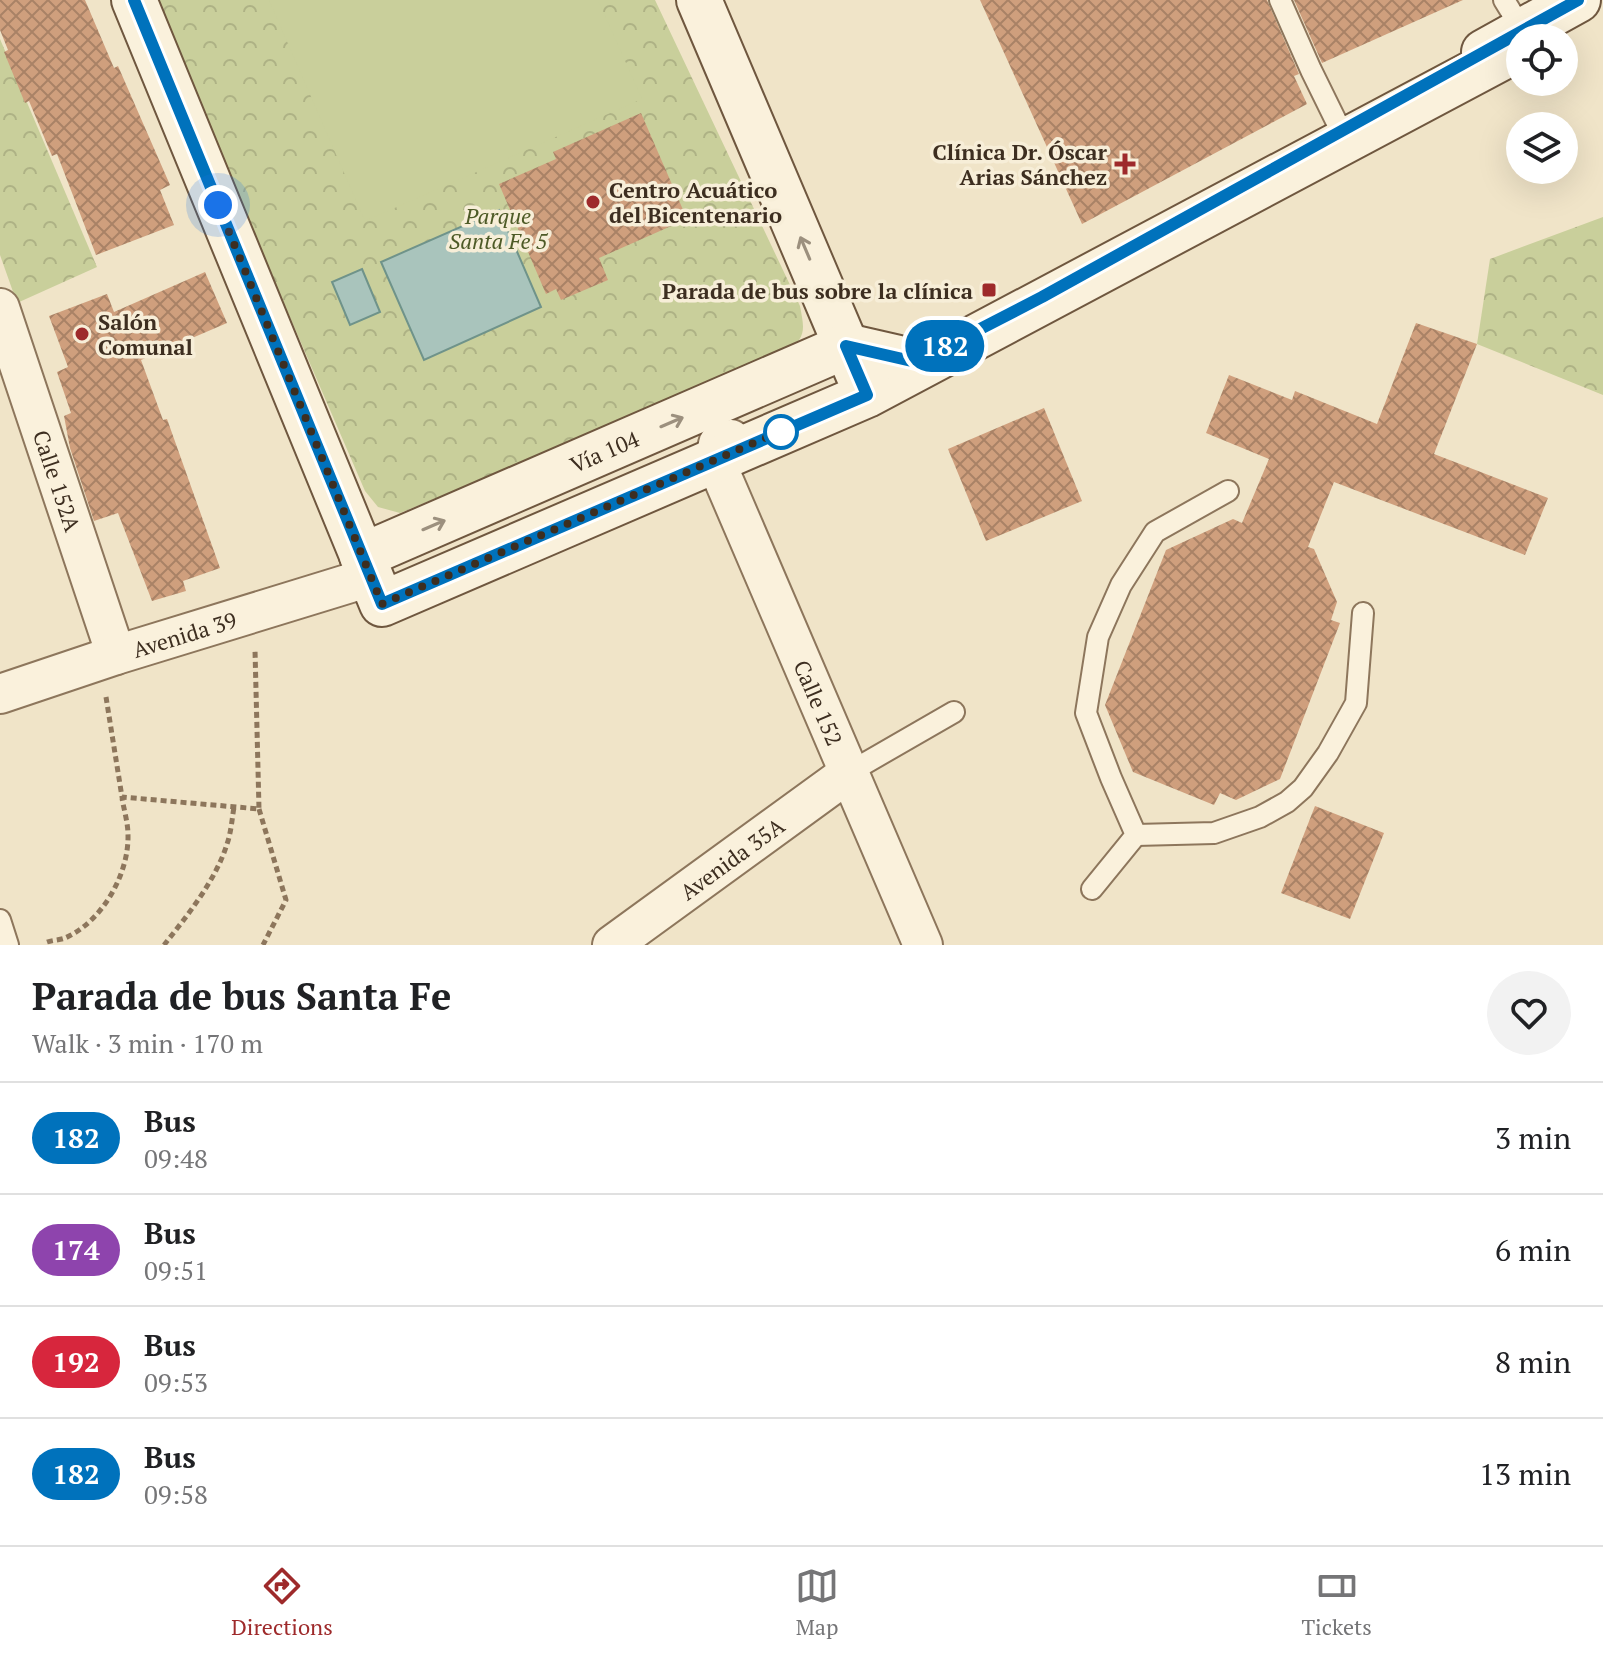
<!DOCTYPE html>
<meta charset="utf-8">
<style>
:root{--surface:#fff;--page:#f2f2f2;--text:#202124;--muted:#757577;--line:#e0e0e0;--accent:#9e2a2b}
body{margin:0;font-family:"PT Serif",serif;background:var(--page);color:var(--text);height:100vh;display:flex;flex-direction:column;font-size:30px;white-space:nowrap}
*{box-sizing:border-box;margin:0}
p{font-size:26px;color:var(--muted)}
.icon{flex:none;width:44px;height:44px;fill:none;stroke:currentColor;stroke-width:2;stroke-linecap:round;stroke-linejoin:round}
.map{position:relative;height:945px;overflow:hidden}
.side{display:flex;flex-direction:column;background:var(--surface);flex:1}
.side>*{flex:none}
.badge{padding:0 16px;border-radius:26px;font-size:28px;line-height:52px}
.fabs{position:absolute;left:1506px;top:24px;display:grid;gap:16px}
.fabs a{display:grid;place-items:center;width:72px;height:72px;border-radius:50%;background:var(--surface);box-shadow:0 8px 32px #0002;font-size:40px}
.you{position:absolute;width:40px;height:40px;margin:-20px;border:6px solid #fff;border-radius:50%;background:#1a73e8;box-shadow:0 0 0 12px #1a73e833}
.map>.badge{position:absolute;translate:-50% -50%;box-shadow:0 0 0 4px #fff}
.round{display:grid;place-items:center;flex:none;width:84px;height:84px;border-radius:42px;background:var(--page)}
.summary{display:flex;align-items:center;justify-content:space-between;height:136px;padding:0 32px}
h1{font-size:38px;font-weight:800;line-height:60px}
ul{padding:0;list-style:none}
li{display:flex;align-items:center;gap:24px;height:112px;padding:0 32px;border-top:2px solid var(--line)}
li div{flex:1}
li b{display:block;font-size:30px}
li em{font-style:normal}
li .badge{min-width:88px;font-weight:700;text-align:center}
.dock{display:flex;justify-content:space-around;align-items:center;height:112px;border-top:2px solid var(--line);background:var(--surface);font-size:22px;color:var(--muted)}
.dock a{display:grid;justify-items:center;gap:4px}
.dock .selected{color:var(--accent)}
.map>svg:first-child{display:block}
.park{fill:url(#park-crowns)}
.garden{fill:#c9cf9b}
.water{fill:#a9c4bc;stroke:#6f938a;stroke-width:2}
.building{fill:url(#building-cross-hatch)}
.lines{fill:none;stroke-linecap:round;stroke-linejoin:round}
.lane-casing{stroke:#8d765c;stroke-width:24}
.street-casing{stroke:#8d765c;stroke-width:42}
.secondary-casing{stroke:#6f573f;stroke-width:48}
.path{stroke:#8d765c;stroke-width:5;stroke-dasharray:6 4;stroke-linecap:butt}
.lane{stroke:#faf1dc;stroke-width:20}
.street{stroke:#faf1dc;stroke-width:38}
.secondary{stroke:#faf1dc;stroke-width:44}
.oneway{stroke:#9c907e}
.line-casing{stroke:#fff;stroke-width:18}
.line{stroke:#0072bc;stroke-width:12}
.walk{stroke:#3d2e20;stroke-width:8;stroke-dasharray:0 14.4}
.poi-dot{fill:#9e2a2b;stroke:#f7eed8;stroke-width:3}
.stop-dot{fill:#fff;stroke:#0072bc;stroke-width:4}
.labels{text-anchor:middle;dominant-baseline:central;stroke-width:7;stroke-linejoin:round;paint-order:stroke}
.poi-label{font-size:22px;font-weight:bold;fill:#3d2e20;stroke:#f7eed8;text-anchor:end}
.park-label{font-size:22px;font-style:italic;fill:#4d5a26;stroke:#f7eed8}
.street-label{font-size:22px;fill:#3d2e20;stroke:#f7eed8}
</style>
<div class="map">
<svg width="1603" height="945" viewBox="0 0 1603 945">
<defs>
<pattern id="park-crowns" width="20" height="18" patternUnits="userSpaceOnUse" patternTransform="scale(2)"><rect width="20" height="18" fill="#c9cf9b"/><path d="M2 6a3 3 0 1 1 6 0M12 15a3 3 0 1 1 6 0" fill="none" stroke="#aeb285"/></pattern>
<pattern id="building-cross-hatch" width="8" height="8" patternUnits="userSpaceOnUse" patternTransform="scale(2)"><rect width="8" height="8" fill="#cf9f7d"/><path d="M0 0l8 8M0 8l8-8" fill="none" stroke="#a98266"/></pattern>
</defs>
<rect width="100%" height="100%" fill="#f0e4c8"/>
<g class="park">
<path d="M153,0H655L800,306C805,332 806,336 785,355L400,513L378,507L365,491Z"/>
<path d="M0,39L97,267L17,303L0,255Z"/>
<path d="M1603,217V395L1477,344L1490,259Z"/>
</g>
<path class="garden" d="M269,0H598L642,99L365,221Z"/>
<g class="water">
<path d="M499,210L541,307L424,360L381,262Z"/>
<path d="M362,269L380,312L350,325L332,282Z"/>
</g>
<g class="building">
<path d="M0,0H85L114,68L118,66L170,185L160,190L174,225L96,255L57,154L52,156L29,101L25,103L4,52L8,50L0,30Z"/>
<path d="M980,0H1267L1299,74L1294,76L1307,104L1082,224Z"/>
<path d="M1294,0H1463L1322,63Z"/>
<path d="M641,113L687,219L599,258L608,280L561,300L556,289L546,294L499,184L556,159L553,152Z"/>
<path d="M205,272L227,323L141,360L163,420L167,419L220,568L183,581L186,591L152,601L118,513L94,521L70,448L64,416L71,413L57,372L68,367L49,316L107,294L114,312Z"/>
<path d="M1416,323L1477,344L1434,454L1548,498L1525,555L1334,482L1308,547L1314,549L1337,602L1331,620L1340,623L1280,779L1236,800L1220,793L1214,805L1133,772L1105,705L1166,550L1233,519L1242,523L1269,459L1206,433L1229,375L1292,400L1295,391L1377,424Z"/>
<path d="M1044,408L1082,501L986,541L948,449Z"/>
<path d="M1315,806L1384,833L1350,919L1281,893Z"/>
</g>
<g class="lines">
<g class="lane-casing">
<g id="lane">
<path d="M1280,0L1311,70L1341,131"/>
<path d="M1504,0L1523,31"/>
<path d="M850,772L954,712"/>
<path d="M1136,835L1214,833L1260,817L1287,802L1303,788L1328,753L1356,703L1363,613"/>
<path d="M1092,889L1136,835L1111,778L1086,713L1098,637L1121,585L1155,532L1228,491"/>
<path d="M0,920L8,945"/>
</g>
</g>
<g class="street-casing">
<g id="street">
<path id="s1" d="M0,308L116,655"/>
<path id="s2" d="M731,439L718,444L715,460L923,945"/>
<path id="s3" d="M0,694L116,655L370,577"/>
<path id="s4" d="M612,945L850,772"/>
</g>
</g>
<g class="secondary-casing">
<g id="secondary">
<path d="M134,0L382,604L867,395L1520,48"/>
<path d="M699,0L858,374"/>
<path d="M1484,52L1578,0"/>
<path id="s5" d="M362,556L846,346L916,362L936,351"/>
</g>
</g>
<g class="path">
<path d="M106,697L122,797L259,809L255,650"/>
<path d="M259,809L286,900L263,945"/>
<path d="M47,942C53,940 60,940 65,938C102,922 129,874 128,835C128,823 124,810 122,798"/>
<path d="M164,945C187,916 216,880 227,844C231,833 232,819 234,807"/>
</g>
<use href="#lane" class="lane"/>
<use href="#street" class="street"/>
<use href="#secondary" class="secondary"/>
</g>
<defs><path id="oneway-shaft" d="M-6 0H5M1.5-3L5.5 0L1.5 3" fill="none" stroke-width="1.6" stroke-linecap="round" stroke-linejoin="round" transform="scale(2)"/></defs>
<g class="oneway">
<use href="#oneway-shaft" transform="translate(805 248) rotate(-113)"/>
<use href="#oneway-shaft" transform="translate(672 422) rotate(-23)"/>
<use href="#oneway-shaft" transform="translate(434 525) rotate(-23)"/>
</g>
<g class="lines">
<g class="line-casing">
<path id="line" d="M134,0L382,604L867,395L846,346L916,362L1042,297L1578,0"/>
</g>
<use href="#line" class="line"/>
<path class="walk" d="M218,205L382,604L791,427L781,432"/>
</g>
<g class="poi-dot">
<path d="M1121 152h8v8h8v8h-8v8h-8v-8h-8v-8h8z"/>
<circle cx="593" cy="202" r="8"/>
<rect x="981" y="282" width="16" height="16" rx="4"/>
<circle cx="82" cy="334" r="8"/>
</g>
<circle class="stop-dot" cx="781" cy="432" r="16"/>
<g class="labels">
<g class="poi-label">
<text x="1107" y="151">Clínica Dr. Óscar<tspan x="1107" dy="25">Arias Sánchez</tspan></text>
<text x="609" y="189" text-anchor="start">Centro Acuático<tspan x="609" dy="25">del Bicentenario</tspan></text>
<text x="973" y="290">Parada de bus sobre la clínica</text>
<text x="98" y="321" text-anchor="start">Salón<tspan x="98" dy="25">Comunal</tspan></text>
</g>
<g class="park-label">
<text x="498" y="215">Parque<tspan x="498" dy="25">Santa Fe 5</tspan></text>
</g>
<g class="street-label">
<text stroke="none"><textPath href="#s5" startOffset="264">Vía 104</textPath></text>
<text stroke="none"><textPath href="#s1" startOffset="182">Calle 152A</textPath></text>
<text stroke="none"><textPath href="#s3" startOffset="194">Avenida 39</textPath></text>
<text stroke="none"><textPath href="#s2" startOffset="294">Calle 152</textPath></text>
<text stroke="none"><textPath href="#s4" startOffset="148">Avenida 35A</textPath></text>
</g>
</g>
</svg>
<div class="fabs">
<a><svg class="icon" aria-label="locate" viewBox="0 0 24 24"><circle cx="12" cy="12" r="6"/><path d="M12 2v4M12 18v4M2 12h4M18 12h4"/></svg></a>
<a><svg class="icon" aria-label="layers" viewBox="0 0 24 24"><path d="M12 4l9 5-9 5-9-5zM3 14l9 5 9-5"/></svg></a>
</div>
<div class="you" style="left:218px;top:205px"></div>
<b class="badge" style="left:945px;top:346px;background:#0072bc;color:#fff">182</b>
</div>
<section class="side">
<div class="summary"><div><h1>Parada de bus Santa Fe</h1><p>Walk · 3 min · 170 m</p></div><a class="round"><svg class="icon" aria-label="heart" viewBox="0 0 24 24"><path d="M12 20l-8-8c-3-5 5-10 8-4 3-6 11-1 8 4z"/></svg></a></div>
<ul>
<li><span class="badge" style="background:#0072bc;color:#fff">182</span><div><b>Bus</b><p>09:48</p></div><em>3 min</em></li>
<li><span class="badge" style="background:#8e44ad;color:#fff">174</span><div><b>Bus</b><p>09:51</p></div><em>6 min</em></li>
<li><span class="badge" style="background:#d7263d;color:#fff">192</span><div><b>Bus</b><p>09:53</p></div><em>8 min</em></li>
<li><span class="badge" style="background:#0072bc;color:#fff">182</span><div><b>Bus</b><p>09:58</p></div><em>13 min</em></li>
</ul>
</section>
<nav class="dock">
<a class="selected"><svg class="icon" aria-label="directions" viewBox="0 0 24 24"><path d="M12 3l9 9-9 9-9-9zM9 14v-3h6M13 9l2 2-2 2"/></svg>Directions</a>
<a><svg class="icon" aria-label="map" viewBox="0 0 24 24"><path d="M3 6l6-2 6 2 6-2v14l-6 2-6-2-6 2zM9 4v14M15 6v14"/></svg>Map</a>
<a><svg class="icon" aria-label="tickets" viewBox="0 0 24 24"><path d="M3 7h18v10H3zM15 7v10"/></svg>Tickets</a>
</nav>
